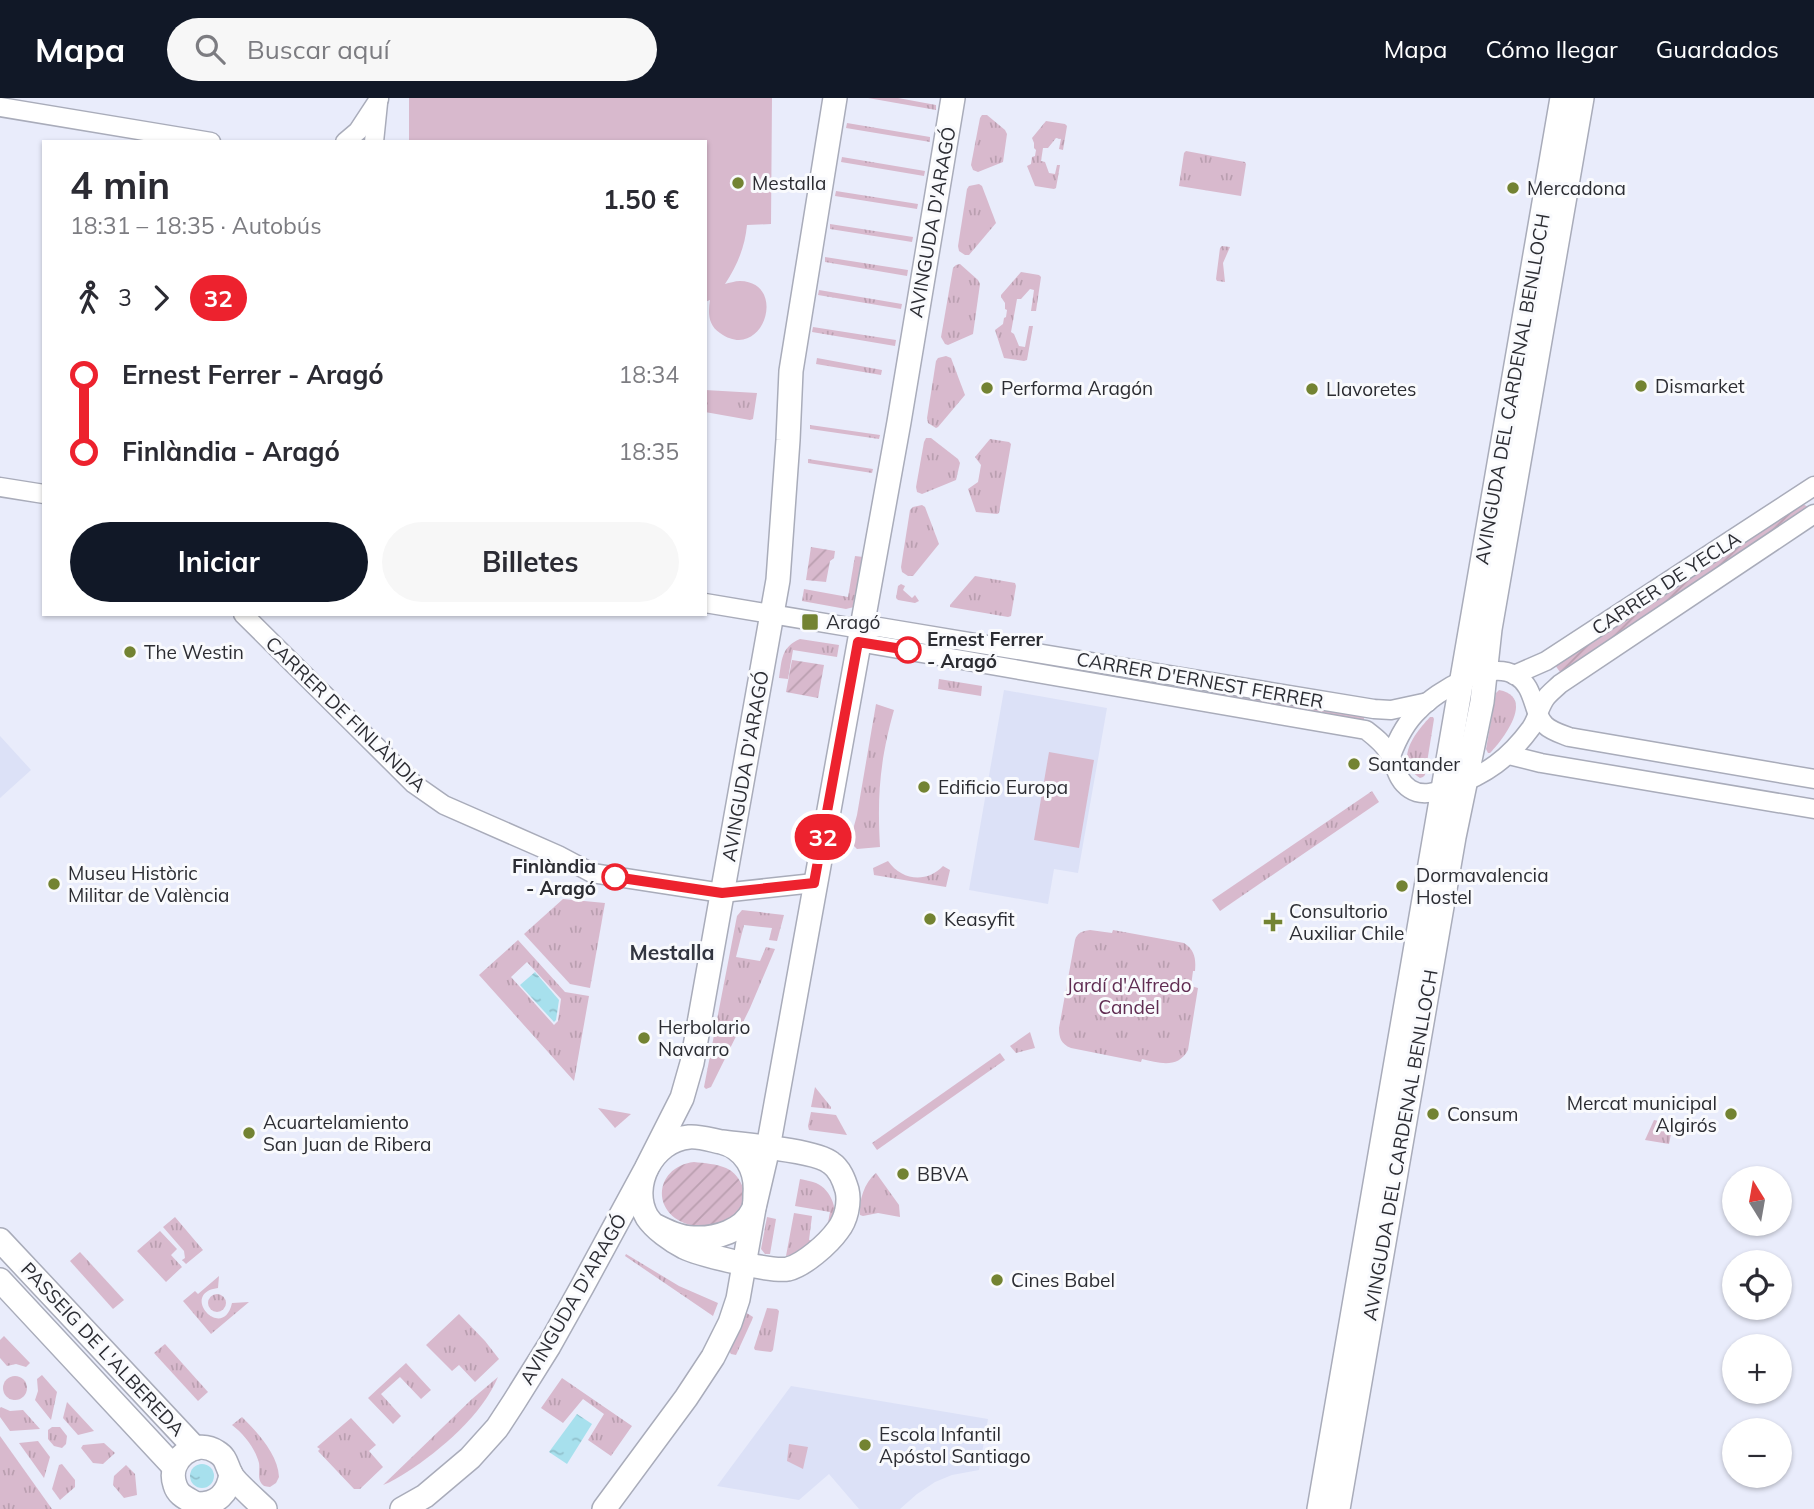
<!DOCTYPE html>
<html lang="es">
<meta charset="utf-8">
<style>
:root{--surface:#fff;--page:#f7f7f7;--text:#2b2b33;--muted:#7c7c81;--accent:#111827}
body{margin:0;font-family:Mulish,sans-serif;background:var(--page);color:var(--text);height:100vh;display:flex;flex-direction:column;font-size:26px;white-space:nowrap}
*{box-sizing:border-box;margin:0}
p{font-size:23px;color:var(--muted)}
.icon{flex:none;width:38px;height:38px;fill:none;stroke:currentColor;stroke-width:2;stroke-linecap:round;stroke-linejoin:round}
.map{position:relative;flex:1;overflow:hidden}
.drawer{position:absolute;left:42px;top:42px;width:665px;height:476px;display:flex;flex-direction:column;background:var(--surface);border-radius:0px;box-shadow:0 2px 5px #0004}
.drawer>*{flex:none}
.badge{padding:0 14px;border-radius:23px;font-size:24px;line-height:46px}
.needle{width:46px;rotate:349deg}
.controls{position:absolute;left:1722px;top:1068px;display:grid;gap:14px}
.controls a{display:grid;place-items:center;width:70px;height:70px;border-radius:50%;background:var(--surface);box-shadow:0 2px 5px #0004;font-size:35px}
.map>.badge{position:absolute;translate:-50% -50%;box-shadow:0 0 0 4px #fff}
.legs{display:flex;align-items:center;gap:10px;height:77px;padding:0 28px;font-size:23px}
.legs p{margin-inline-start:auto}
.summary{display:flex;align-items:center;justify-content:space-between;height:119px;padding:0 28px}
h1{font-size:38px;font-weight:700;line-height:52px}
.button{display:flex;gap:14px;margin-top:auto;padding:14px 28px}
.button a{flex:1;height:80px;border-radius:42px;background:var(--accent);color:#fff;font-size:28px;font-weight:700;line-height:80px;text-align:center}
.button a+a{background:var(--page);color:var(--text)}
ul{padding:0 28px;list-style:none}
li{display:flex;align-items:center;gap:24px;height:77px;font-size:26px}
li i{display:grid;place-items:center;width:10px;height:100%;margin:0 9px;background:currentColor}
li i::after{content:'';width:18px;height:18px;margin:-9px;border:5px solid;border-radius:50%;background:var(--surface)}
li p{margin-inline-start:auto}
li:first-child i{background:linear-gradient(#0000 50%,currentColor 0)}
li:last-child i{background:linear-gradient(currentColor 50%,#0000 0)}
header{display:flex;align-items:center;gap:42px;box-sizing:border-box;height:98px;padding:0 35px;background:var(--accent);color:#fff}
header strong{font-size:33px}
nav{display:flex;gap:38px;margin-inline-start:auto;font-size:24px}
.search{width:490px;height:63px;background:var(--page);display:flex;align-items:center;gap:18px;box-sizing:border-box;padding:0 24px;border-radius:38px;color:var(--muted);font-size:26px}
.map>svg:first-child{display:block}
.built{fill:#dce1f7}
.grass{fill:url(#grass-tufts);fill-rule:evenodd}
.garden{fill:url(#garden-furrows)}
.pitch{fill:#d8b9cd}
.water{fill:url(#water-ripples)}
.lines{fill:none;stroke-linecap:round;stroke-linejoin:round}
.tertiary-casing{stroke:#a9acba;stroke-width:21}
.primary-casing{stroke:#a9acba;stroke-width:26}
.tertiary{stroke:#fff;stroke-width:18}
.primary{stroke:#fff;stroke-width:23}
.line-1-casing{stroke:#fff;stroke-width:16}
.line-1{stroke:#ed222e;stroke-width:10}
.poi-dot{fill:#738332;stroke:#f9fafd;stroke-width:2.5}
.stop-1-dot{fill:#fff;stroke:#ed222e;stroke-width:3.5}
.labels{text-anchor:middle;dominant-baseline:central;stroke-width:6;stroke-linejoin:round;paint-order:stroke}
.poi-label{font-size:19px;fill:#2c2d33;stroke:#f9fafd;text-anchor:start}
.street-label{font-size:19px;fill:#2c2d33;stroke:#f9fafd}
.stop-label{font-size:19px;font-weight:bold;fill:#2c2d33;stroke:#f9fafd;text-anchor:start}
.park-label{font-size:19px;fill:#602c52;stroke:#f9fafd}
.neighbourhood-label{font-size:21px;font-weight:bold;fill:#333641;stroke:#f9fafd}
</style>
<header>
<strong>Mapa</strong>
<div class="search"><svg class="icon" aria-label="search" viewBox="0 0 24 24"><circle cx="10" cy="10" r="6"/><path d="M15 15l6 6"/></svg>Buscar aquí</div>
<nav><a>Mapa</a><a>Cómo llegar</a><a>Guardados</a></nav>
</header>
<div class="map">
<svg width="1814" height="1411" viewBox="0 0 1814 1411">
<defs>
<pattern id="grass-tufts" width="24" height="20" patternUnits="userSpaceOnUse" patternTransform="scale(1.75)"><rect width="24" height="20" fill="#d8b9cd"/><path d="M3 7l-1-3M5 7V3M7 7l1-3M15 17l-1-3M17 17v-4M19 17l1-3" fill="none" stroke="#ba9fb0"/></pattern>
<pattern id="garden-furrows" width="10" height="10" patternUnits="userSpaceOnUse" patternTransform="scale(1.75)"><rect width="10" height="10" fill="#d8b9cd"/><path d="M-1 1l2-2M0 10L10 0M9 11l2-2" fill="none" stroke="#ba9fb0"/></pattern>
<pattern id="water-ripples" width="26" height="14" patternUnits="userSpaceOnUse" patternTransform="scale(1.75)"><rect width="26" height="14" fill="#a7e0ed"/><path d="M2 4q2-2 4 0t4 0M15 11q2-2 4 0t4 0" fill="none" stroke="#90c0cc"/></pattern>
</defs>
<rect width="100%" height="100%" fill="#e9ecfb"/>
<g class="built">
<path d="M1004,592L1107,610L1078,775L1054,771L1048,806L969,792Z"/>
<path d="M0,638L31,672L0,700Z"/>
<path d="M791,1288L988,1321L979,1372L952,1377L935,1384L917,1396L900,1411H859L829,1376L799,1402L717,1388Z"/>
</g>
<g class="grass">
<path d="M868,0H898L936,7V12Z"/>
<path d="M982,17H987L1005,32L1007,36L1003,64L978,74L973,72L971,67L980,20Z"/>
<path d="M1046,23L1065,26L1067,28L1063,52L1059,51L1061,41L1056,40L1048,50H1043L1041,63L1045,64L1049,75L1055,76L1057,67H1060L1056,90L1054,91L1035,88L1027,68L1031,66L1032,59L1035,58L1036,52L1034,50V45L1032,40Z"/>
<path d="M847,25L930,39V44L846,30Z"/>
<path d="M1186,53L1245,64L1246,66L1241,98L1179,88L1184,55Z"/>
<path d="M842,59L925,73L924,78L841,64Z"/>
<path d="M979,86L982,88L996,125L969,157H965L959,153L958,148L967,91L969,88Z"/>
<path d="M836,93L918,106L917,111L835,98Z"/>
<path d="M830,126L913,139L912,144L830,131Z"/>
<path d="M1222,148L1230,149L1223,165L1225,184L1217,183L1216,181L1220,150Z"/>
<path d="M825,159L908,172L907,178L825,164Z"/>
<path d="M960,166L978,182L980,186L973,236L948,247L945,246L941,239L953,170L956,167Z"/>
<path d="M1021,174L1039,177L1041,179L1036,213H1031L1034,192L1030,191L1021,201H1017L1011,234L1014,236L1019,248L1025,249L1029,228H1033L1027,262L1024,263L1004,260L995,232L1003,226L1004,220L1006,219L1007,212L1005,211V205L1001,199V197Z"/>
<path d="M819,192L902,206L901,211L818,197Z"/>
<path d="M813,229L896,242L895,248L812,234Z"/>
<path d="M946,258L951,260L965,297L938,329L936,330L928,325L927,320L936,263L938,260Z"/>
<path d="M817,260L882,272L881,277L816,266Z"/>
<path d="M705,292L757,295L753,321L750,322L705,314Z"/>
<path d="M810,327L880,337L879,341L810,331Z"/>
<path d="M926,340H931L958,361L960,365L956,382L922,396L917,394L916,389L924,344Z"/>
<path d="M990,341L1009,344L1011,346L999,415L997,416L976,414L968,391L978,384L981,367L975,359Z"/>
<path d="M808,361L873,371L872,375L808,365Z"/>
<path d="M922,407L925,409L939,446L913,478H908L902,474L901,469L910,412L913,409Z"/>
<path d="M855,458L863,459L854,509L846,511L802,503L804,491L848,499Z"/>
<path d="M975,478L1015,485L1016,488L1011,518L1008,519L950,509V507Z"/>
<path d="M901,486L905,488L903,492L912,500L915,497L919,503L915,505L898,502L896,500L898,488Z"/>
<path d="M800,541L839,547L837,559L793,552L788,581L779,580C782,562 781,549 800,541Z"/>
<path d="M939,581L982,588L981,598L938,591Z"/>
<path d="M1212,592L1365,618L1362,626L1211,600Z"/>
<path d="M1499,592C1536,599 1503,641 1490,655H1488L1486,651L1496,595Z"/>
<path d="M876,606L894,612C880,662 877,697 880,749L857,751L851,745V739L857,717Z"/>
<path d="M1430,619H1433L1434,621L1425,677L1423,679L1420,680C1393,663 1414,636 1430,619Z"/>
<path d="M1372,693L1379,704L1220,813L1212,802Z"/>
<path d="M888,763C902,783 927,785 943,768L950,772L946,789L874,777L873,770Z"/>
<path d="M563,801L605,805L590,890L570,886L524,836Z"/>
<path d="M742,812L784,817L777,843L769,842L772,830L744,827L736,859L760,863L766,849L775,851L750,910L711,989L706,991L704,989L737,818Z"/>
<path d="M1090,832L1112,835L1113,832L1184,845C1195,852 1196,861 1195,873H1193L1191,888L1198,890L1188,952C1178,971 1159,965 1142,961L1141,964L1071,950C1061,946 1059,940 1059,930L1075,842C1077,835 1082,833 1090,832Z"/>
<path d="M518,842L565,894L589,898L574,983L479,877ZM527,864L561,901L558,923L554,927L511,879Z"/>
<path d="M1030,934L1035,950L1016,955L1010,948Z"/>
<path d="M1000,955L1005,962L877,1052L872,1045Z"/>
<path d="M815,989L831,1009V1011L811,1009Z"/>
<path d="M598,1010L631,1016L615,1030Z"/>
<path d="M811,1014L836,1017L847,1037L809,1032L808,1028Z"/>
<path d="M1654,1022L1673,1026L1669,1046L1645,1042Z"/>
<path d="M876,1075L899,1107L900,1119L878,1115L863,1118L860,1117C859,1102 864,1085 876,1075Z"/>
<path d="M800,1081C805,1082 811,1083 816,1085C832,1092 839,1114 833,1129C827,1141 799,1156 786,1158L794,1115L812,1118L809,1142L817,1143L826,1135L830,1114L795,1108Z"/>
<path d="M175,1119L203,1152L186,1166L182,1162L185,1160L184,1153L163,1129Z"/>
<path d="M767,1119L776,1121L770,1156H765L761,1151Z"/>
<path d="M160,1133L177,1151L171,1157L182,1169L166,1184L137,1153Z"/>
<path d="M80,1154L124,1202L113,1211L70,1163Z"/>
<path d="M626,1156L679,1188L718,1205L713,1218L625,1158Z"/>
<path d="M219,1178L218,1190C178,1195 223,1245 232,1205L249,1204L211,1236L183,1203L195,1193L198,1196Z"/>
<circle cx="217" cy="1205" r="9"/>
<path d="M767,1210L777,1211L779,1213L773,1252L771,1254L755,1252L754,1250Z"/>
<path d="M745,1214L753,1219L752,1222L736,1257L731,1256L729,1253Z"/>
<path d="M459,1216L485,1243L499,1261L475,1284L459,1267L452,1273L426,1247Z"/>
<path d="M4,1238L30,1265L26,1269L16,1266L7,1268L0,1260V1242Z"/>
<path d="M165,1246L208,1294L198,1303L154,1255Z"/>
<path d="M406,1265L431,1292L421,1301L400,1279L381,1296L401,1318L393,1326L368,1300Z"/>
<path d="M42,1277L57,1294L51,1322L35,1302L38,1293L37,1281Z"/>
<circle cx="15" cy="1290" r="12"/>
<path d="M498,1279C482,1317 441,1352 407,1374C399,1379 391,1384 383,1387L472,1301Z"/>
<path d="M562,1280L632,1328L611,1358L588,1342L604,1316L583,1301L563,1325L541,1310Z"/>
<path d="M67,1304L94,1333L78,1337L63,1320Z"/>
<path d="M1,1309L10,1313L23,1312L40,1331L10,1333L0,1319V1310Z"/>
<path d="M242,1319C257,1334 278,1356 279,1379L276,1385L270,1389C265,1388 263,1389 260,1383C258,1378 260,1371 259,1365C255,1350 244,1336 232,1327Z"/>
<path d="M351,1320L376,1347L369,1353L383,1369L360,1391H354L318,1353L320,1351L317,1349Z"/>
<path d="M52,1329H60L67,1338L66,1346L62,1350L54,1348L48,1341V1332Z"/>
<path d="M0,1338L52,1411H0Z"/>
<path d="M38,1343L50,1359L44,1380L19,1345Z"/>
<path d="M104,1345L115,1355L103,1366L93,1365L81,1350L83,1347Z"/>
<path d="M789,1346L808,1349L803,1371L787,1363Z"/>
<path d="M62,1366L75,1382V1389L60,1402L52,1391L59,1367Z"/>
<path d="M126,1367L135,1376L137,1397L124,1400L113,1387L114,1378Z"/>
</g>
<g class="garden">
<path d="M1801,405L1810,410L1560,574L1555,567Z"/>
<path d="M811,449L835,453L834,460L830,463L826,484L806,482Z"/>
<path d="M792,562L824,567L818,600L786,594Z"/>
<path d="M694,1064C704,1065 717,1066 726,1070C742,1077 751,1101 740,1116C736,1120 727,1123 722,1126C710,1132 708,1130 696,1128C650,1121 652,1069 694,1064Z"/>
</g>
<g class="pitch">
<path d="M409,0H772L771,126L747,127C745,149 737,168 725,186C729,185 735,183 740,183C789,184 763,266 720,235C708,227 708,215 710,202L705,204V44H409Z"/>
<path d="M1049,654L1094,662L1079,750L1034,742Z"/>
</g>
<g class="water">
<path d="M535,874L559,902L556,922L554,924L520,887Z"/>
<path d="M577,1316L592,1326L567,1366L549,1354Z"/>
<circle cx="202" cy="1378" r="12"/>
</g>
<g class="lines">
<g class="tertiary-casing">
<g id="tertiary">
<path d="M0,9L211,44"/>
<path d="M345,44L358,33L379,1"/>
<path d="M374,44L378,5"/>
<path d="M0,389L44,396"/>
<path d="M705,505L861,531L879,529L1374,611L1391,612L1428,604"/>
<path d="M243,516L414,686L444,707L558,757L592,775L722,795L814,785"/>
<path d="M858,544L1366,632C1375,639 1383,645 1389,655C1396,667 1396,682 1410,691C1422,699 1437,694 1451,689C1486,677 1509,660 1531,630C1537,621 1539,610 1545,601C1549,595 1555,591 1560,586L1814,416"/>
<path d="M1514,577L1546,563L1814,388"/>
<path d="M1509,657L1541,665L1814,711"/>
<path d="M1391,658C1397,642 1406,624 1419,612C1437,593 1488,562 1515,577C1536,589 1531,613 1545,627C1551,633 1561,636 1569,639L1814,681"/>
</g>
</g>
<g class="primary-casing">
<g id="primary">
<path d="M654,1127C666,1133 680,1140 694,1140C716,1141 743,1133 753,1112C755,1108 755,1102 755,1096C757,1072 745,1050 721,1044C711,1042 699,1038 689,1039C653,1042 629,1088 647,1119C655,1131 672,1143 684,1149C701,1157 771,1174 788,1171C804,1167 828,1146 838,1132C846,1122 850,1105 847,1092C844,1082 840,1071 831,1065C815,1052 746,1047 722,1044"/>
<path d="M0,1142L195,1350"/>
<path d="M0,1182L174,1369"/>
<path d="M198,1406C217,1406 228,1396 231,1376"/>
<path d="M202,1411C193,1401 179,1401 175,1387C166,1362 195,1339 217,1354C227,1360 226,1367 231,1376C234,1383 258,1404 265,1411"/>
<path d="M402,1411L425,1398L470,1360L497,1330L514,1304L549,1248L582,1189L646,1071L682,1000L692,965L778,482L788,342L791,273L835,0"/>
<path d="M604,1411L686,1300L713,1259L730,1225L738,1201L754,1110L768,1050L899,324L953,0"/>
<path d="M1319,1411L1562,0"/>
<path d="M1338,1411L1454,739L1482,604L1490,531L1582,0"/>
</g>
</g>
<use href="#tertiary" class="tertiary"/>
<use href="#primary" class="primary"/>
</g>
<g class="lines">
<g class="line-1-casing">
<path id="line-1" d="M615,779L722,795L814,785L858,544L908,552"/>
</g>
<use href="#line-1" class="line-1"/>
</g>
<g class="poi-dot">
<circle cx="738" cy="85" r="7"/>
<circle cx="1513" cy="90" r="7"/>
<circle cx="1641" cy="288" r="7"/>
<circle cx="987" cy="290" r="7"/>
<circle cx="1312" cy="291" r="7"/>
<rect x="801" y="515" width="18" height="18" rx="3.5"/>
<circle cx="130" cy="554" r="7"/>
<circle cx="1354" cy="666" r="7"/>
<circle cx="924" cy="689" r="7"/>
<circle cx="54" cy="786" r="7"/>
<circle cx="1402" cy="788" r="7"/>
<circle cx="930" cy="821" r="7"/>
<path d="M1269.5 813.5h7v7h7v7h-7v7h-7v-7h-7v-7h7z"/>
<circle cx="644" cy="940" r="7"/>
<circle cx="1433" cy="1016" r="7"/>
<circle cx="1731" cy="1016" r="7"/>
<circle cx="249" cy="1035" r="7"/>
<circle cx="903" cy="1076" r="7"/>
<circle cx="997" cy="1182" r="7"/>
<circle cx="865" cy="1347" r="7"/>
</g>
<g class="stop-1-dot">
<circle cx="908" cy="552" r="12"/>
<circle cx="615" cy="779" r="12"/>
</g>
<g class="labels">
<g class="poi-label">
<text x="752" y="85">Mestalla</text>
<text x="1527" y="90">Mercadona</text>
<text x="1655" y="288">Dismarket</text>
<text x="1001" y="290">Performa Aragón</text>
<text x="1326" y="291">Llavoretes</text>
<text x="826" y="524">Aragó</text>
<text x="144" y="554">The Westin</text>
<text x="1368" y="666">Santander</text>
<text x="938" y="689">Edificio Europa</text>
<text x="68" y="775">Museu Històric<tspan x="68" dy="22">Militar de València</tspan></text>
<text x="1416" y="777">Dormavalencia<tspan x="1416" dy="22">Hostel</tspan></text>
<text x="1289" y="813">Consultorio<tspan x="1289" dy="22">Auxiliar Chile</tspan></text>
<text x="944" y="821">Keasyfit</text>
<text x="658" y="929">Herbolario<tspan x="658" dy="22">Navarro</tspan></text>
<text x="1717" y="1005" text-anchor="end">Mercat municipal<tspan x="1717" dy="22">Algirós</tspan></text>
<text x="1447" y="1016">Consum</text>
<text x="263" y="1024">Acuartelamiento<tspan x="263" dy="22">San Juan de Ribera</tspan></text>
<text x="917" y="1076">BBVA</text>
<text x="1011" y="1182">Cines Babel</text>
<text x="879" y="1336">Escola Infantil<tspan x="879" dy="22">Apóstol Santiago</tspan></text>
</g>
<g class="street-label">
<text transform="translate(932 124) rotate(-80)">AVINGUDA D'ARAGÓ</text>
<text transform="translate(1512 291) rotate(-80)">AVINGUDA DEL CARDENAL BENLLOCH</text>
<text transform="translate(1666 485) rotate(-33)">CARRER DE YECLA</text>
<text transform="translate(1200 582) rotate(10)">CARRER D'ERNEST FERRER</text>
<text transform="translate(346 616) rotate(44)">CARRER DE FINLÀNDIA</text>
<text transform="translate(745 668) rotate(-80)">AVINGUDA D'ARAGÓ</text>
<text transform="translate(1400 1047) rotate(-80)">AVINGUDA DEL CARDENAL BENLLOCH</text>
<text transform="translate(573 1201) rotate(-60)">AVINGUDA D'ARAGÓ</text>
<text transform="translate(103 1251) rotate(47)">PASSEIG DE L'ALBEREDA</text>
</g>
<g class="stop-label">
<text x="927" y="541">Ernest Ferrer<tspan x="927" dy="22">- Aragó</tspan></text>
<text x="596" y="768" text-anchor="end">Finlàndia<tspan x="596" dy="22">- Aragó</tspan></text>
</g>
<g class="park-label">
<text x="1129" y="887">Jardí d'Alfredo<tspan x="1129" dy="22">Candel</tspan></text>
</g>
<g class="neighbourhood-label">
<text x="672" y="854">Mestalla</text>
</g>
</g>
</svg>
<div class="controls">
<a><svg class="needle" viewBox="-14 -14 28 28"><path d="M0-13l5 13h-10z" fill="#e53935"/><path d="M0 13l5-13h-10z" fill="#7c7c81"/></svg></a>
<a><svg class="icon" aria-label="locate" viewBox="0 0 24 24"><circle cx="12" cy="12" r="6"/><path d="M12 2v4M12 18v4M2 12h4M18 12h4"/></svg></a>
<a>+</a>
<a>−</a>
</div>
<b class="badge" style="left:823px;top:739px;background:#ed222e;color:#fff">32</b>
<section class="drawer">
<div class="summary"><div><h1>4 min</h1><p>18:31 – 18:35 · Autobús</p></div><b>1.50 €</b></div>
<div class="legs"><svg class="icon" aria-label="walk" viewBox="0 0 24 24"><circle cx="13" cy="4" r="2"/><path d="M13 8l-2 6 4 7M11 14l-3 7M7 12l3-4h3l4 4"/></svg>3<svg class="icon" aria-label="forward" viewBox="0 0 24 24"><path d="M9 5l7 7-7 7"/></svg><b class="badge" style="background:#ed222e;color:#fff">32</b></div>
<ul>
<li><i style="color:#ed222e"></i><b>Ernest Ferrer - Aragó</b><p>18:34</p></li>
<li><i style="color:#ed222e"></i><b>Finlàndia - Aragó</b><p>18:35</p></li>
</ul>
<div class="button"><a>Iniciar</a><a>Billetes</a></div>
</section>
</div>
